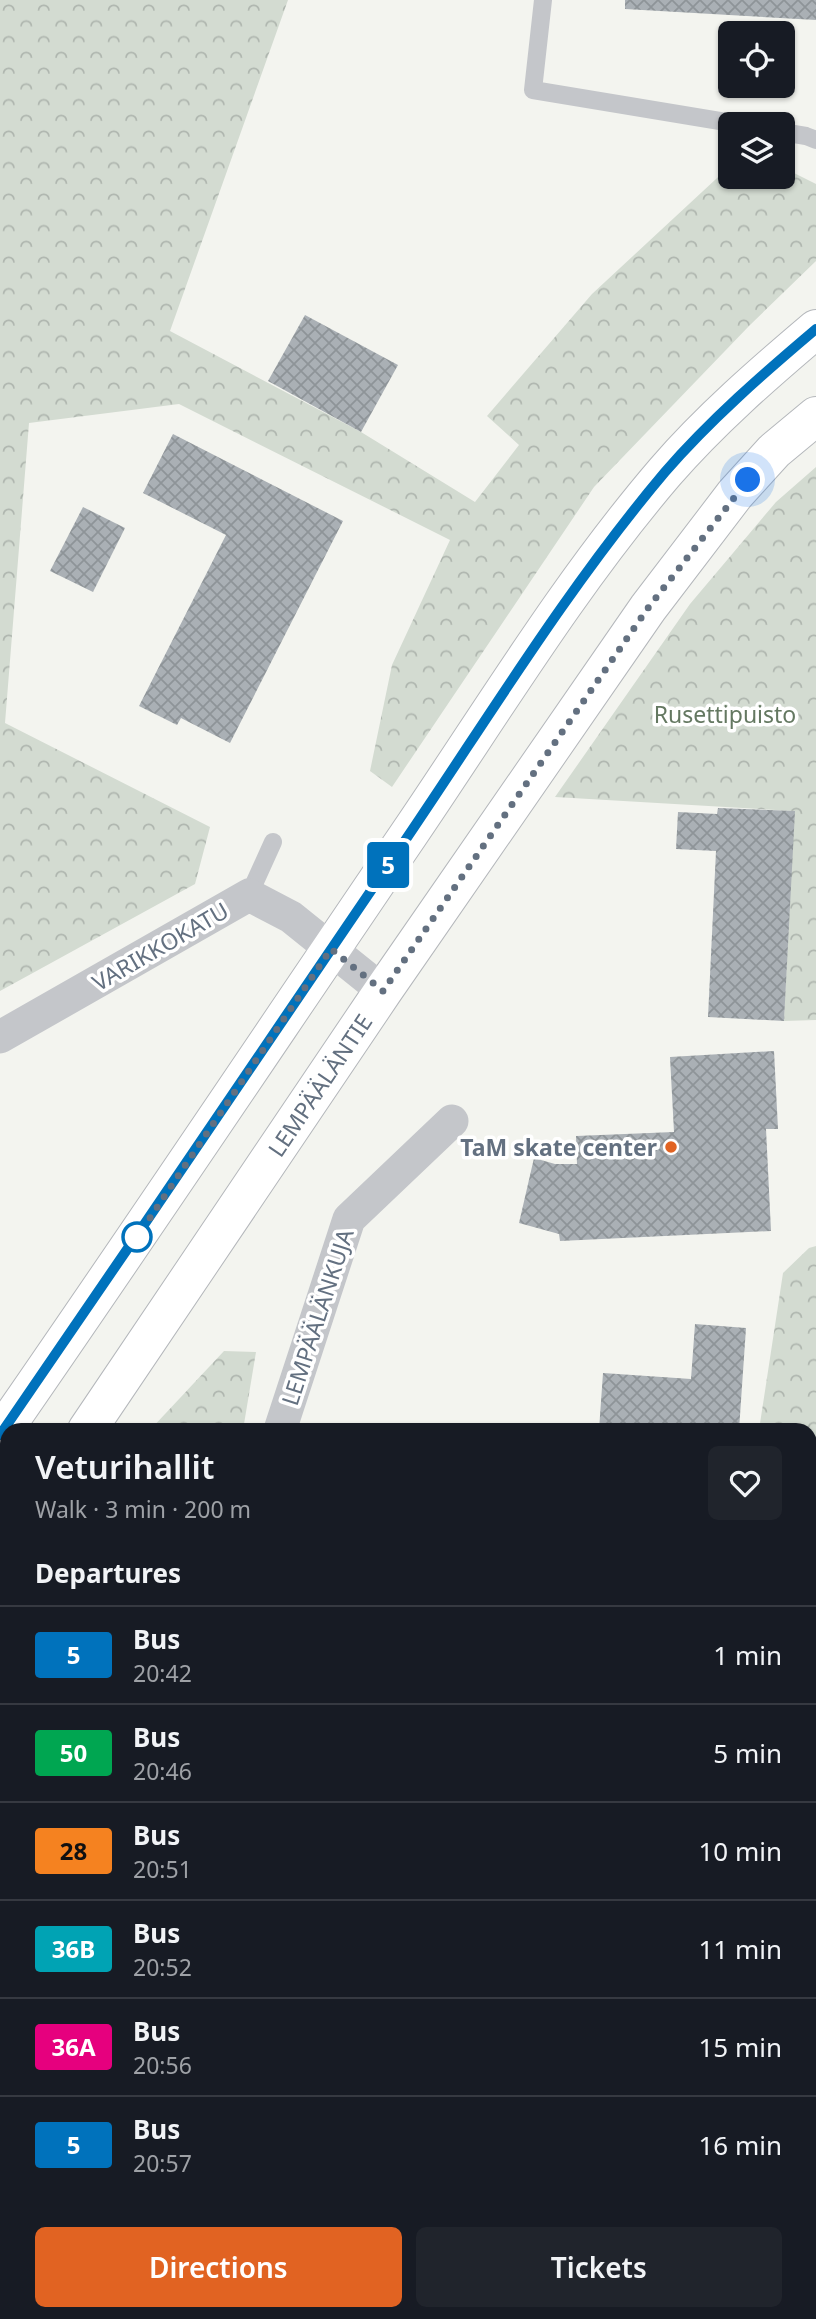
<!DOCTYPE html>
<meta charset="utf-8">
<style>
:root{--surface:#171b24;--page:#20242c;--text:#f1f3f6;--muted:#9ea1a6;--line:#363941;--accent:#e16322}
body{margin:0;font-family:"Noto Sans",sans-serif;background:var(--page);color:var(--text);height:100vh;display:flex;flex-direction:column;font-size:26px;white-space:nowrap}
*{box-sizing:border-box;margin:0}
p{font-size:23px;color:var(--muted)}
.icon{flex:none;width:38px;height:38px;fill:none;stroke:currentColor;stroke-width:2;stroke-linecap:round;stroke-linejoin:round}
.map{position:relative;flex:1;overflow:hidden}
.sheet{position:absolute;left:0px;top:1423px;width:817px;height:898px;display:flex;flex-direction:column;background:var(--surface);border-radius:21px 21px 0 0;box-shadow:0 2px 5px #0004}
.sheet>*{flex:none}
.badge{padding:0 14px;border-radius:5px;font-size:24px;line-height:46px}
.tools{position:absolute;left:718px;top:21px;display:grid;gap:14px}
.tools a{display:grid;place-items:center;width:77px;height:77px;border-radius:10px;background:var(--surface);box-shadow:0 2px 5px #0004;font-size:35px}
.you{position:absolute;width:35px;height:35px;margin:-18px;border:5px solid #fff;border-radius:50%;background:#1a73e8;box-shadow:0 0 0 10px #1a73e833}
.map>.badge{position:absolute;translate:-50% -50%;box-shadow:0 0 0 4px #fff}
h2{padding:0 35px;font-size:26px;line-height:63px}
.round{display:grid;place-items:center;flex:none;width:74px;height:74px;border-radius:10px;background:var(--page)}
.summary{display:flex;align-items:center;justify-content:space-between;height:119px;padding:0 35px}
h1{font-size:33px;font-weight:600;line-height:52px}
.primary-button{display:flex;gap:14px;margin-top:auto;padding:14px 35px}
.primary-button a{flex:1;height:80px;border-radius:10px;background:var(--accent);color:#fff;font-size:28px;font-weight:600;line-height:80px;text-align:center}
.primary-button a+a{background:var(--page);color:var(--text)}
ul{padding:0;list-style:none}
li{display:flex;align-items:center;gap:21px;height:98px;padding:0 35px;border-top:2px solid var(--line)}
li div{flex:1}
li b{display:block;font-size:26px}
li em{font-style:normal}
li .badge{min-width:77px;font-weight:700;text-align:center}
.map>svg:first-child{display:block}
.grass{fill:#d3dbd1}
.forest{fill:url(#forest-crowns)}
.building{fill:url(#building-cross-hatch)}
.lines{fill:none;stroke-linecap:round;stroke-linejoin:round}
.primary-casing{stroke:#b4b7bb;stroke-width:40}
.highway-casing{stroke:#b4b6ba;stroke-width:40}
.lane{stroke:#c4c6ca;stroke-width:18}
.street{stroke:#c4c6ca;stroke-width:33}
.primary{stroke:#fff;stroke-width:38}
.highway{stroke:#fff;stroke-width:38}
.line-casing{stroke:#fff;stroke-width:16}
.line{stroke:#0072bc;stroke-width:10}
.walk{stroke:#637080;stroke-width:7;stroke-dasharray:0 12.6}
.poi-dot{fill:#e16322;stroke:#fff;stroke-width:2.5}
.stop-dot{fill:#fff;stroke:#0072bc;stroke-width:3.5}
.labels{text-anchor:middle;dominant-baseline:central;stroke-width:7;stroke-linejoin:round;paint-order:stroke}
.park-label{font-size:23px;fill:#647861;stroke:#fff}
.street-label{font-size:23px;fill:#637080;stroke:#fff}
.poi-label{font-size:23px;font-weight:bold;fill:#637080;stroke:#fff;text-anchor:end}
</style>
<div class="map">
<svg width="816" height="2319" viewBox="0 0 816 2319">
<defs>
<pattern id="forest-crowns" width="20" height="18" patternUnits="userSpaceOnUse" patternTransform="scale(1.75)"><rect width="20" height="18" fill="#d3dbd1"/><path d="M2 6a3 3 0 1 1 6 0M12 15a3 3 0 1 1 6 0" fill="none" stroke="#afb6af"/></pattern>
<pattern id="building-cross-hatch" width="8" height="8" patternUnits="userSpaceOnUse" patternTransform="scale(1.75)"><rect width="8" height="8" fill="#aab0b5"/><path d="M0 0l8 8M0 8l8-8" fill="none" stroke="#8e9498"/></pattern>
</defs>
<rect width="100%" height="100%" fill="#f3f4ef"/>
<g class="grass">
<path d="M816,1769V1921L810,1932V1795Z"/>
<path d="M7,2025V2114H0V2026Z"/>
</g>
<g class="forest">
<path d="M0,0H288L170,331L361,432L475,502L519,445L487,416L592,294L730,166V177H782V167L816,184V261L750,325L594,487L392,787L370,771L392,665L450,540L179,404L29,423L5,723L210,827L195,884L0,991Z"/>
<path d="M816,467V1020L784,1021L794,811L555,797L690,604L776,502Z"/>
<path d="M816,1246V1769L810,1795V1430H759L783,1273L809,1248Z"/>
<path d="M224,1351L256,1352L243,1430H150Z"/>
<path d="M7,1664V1909L0,1921V1677Z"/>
</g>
<g class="building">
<path d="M625,0H816V20L625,9Z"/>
<path d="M305,315L398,365L361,432L268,381Z"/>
<path d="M173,434L343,521L230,743L181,718L177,725L139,706L226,535L143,493Z"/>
<path d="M83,507L125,528L93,592L50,571Z"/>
<path d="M718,808L795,811L784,1021L708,1017L716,851L676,849L678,812L717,814Z"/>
<path d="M774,1051L778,1129H766L771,1231L560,1241L559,1234L519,1223L534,1158L555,1164H577L576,1136L674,1132L670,1057Z"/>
<path d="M695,1324L746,1328L739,1430H599L603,1373L691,1379Z"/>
</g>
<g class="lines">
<g class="primary-casing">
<g id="primary">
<path id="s1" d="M87,1430L383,991L648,608L735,494L774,451L816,416"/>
<path d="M0,1435C138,1236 273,1034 409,834C492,712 569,584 665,472C710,420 764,373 816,329"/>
<path d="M0,1556L7,1546"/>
</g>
</g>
<g class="highway-casing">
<g id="highway">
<path d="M0,1517L7,1519"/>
<path d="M810,1981L816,1973"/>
<path d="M0,2152L7,2151"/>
<path d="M810,2169L816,2170"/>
<path d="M0,2234H7"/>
<path d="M810,2248H816"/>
<path d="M0,2317L83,2315L306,2319"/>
<path d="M815,2319L816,2316"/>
</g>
</g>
<g class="lane">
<path d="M543,0L533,90L738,124"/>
<path d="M782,132L806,136L816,140"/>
<path d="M249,895L273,842"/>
</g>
<g class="street">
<path d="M0,1037L249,895L291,917L383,991"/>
<path d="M280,1430L349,1219L452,1121"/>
</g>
<use href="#primary" class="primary"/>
<use href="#highway" class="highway"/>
</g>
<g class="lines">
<g class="line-casing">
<path id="line" d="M0,1435C135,1239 268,1042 402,845C487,720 567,588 665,472C710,420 764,373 816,329"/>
</g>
<use href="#line" class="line"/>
<path class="walk" d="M137,1237L133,1243L331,949L383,991L648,608L748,480"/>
</g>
<circle class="poi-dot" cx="671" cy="1147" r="7"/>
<circle class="stop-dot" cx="137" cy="1237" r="14"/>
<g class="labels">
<g class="park-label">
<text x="725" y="714">Rusettipuisto</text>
</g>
<g class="street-label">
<text transform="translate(160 946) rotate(-30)">VARIKKOKATU</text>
<text stroke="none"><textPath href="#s1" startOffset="416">LEMPÄÄLÄNTIE</textPath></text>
<text transform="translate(317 1317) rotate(-72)">LEMPÄÄLÄNKUJA</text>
</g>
<g class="poi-label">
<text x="657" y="1147">TaM skate center</text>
</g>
</g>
</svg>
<div class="tools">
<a><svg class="icon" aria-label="locate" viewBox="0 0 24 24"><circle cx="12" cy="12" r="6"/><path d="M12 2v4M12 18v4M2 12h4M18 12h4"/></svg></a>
<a><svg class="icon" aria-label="layers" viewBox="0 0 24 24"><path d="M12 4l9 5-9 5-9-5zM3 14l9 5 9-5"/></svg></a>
</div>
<div class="you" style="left:748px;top:480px"></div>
<b class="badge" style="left:388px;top:865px;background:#0072bc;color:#fff">5</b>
<section class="sheet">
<div class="summary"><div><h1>Veturihallit</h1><p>Walk · 3 min · 200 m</p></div><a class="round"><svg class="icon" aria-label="heart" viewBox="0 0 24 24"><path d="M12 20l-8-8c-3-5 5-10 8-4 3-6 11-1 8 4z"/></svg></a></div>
<h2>Departures</h2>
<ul>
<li><span class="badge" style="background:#0072bc;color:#fff">5</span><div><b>Bus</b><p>20:42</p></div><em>1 min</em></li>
<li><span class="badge" style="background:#00a651;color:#fff">50</span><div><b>Bus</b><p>20:46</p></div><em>5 min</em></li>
<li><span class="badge" style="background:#f58220;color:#111">28</span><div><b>Bus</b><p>20:51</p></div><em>10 min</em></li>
<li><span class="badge" style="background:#00a3b4;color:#fff">36B</span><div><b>Bus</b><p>20:52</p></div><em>11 min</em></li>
<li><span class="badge" style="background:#e6007e;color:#fff">36A</span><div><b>Bus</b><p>20:56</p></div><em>15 min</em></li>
<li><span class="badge" style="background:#0072bc;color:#fff">5</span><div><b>Bus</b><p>20:57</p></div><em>16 min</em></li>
</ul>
<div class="primary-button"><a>Directions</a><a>Tickets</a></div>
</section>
</div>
